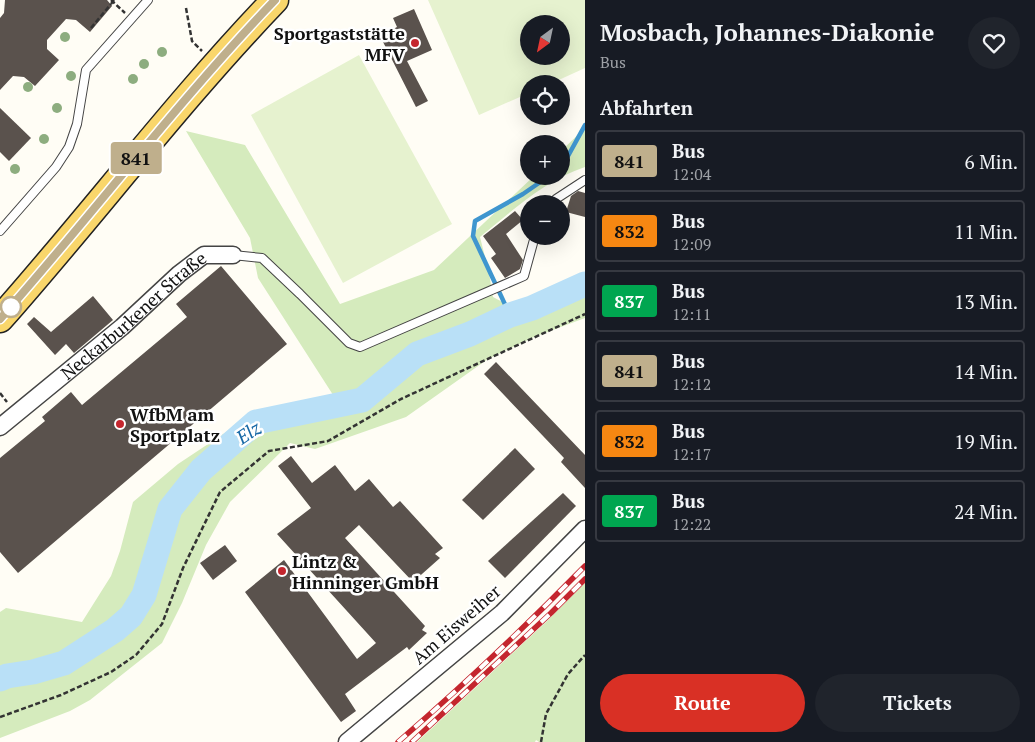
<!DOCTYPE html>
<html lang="de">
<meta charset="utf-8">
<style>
:root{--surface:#171b24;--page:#20242c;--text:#f1f3f6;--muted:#9ea1a6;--line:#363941;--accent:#d93025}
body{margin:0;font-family:"PT Serif",serif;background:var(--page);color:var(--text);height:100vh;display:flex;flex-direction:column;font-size:19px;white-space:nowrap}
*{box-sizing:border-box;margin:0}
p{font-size:16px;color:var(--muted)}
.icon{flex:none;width:28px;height:28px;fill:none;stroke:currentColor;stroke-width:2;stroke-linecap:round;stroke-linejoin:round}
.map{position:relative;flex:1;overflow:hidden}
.panel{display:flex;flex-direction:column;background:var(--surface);width:450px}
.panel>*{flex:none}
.badge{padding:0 10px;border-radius:4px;font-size:18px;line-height:32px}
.needle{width:32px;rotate:213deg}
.controls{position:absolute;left:520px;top:15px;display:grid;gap:10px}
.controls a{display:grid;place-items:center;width:50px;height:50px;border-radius:50%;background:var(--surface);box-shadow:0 5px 20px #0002;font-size:25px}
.map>.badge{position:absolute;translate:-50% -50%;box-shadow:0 0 0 2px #fff}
h2{padding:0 15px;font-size:19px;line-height:45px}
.round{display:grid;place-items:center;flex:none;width:52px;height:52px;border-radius:26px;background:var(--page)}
.headline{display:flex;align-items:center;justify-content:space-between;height:85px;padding:0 15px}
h1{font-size:24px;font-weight:700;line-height:38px}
.action{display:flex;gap:10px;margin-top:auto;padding:10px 15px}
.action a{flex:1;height:58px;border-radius:30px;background:var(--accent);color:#fff;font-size:20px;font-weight:700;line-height:58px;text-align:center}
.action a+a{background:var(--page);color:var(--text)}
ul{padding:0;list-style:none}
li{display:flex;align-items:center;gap:15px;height:62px;margin:0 10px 8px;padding:0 5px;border:2px solid var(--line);border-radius:5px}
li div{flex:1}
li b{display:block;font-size:19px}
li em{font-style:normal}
li .badge{min-width:55px;font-weight:700;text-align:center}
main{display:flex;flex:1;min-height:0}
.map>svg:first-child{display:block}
.green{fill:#d5ebbd}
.pitch{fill:#e6f2cf;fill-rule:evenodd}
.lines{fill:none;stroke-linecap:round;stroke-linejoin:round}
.stream{stroke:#3f96cf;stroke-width:4.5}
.river{stroke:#b9e0f7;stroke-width:25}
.building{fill:#5a524d}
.service-casing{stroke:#444;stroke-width:10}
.minor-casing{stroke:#444;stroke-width:19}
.primary-casing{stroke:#222;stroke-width:29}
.path{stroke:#333;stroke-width:2.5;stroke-dasharray:5 2.5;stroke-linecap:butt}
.service{stroke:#fff;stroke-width:8}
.minor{stroke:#fff;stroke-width:16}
.primary{stroke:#f9d66b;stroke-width:26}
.rail-casing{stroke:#c4262e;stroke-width:5.5}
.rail{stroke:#fff;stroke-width:4;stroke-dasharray:11;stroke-linecap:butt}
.path-bridge{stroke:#333;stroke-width:2.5;stroke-dasharray:5 2.5;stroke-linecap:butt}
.tree{fill:#8dad7f}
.line-casing{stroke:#fff;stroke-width:11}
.line{stroke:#bfaf8c;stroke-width:8}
.poi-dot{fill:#c4262e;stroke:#fff;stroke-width:2}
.stop-dot{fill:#fff;stroke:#bfaf8c;stroke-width:2.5}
.labels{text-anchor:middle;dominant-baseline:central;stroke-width:5;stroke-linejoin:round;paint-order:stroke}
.poi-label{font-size:18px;font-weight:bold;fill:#111;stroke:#fff;text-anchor:start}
.street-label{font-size:18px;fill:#111;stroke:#fff}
.water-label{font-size:19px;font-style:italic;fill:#1768a6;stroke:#fff}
</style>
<main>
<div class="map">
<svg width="585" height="742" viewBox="0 0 585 742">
<rect width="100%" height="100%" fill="#fffdf5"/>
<g class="green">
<path d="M585,128V167C545,180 512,211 480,237L489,273L493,297L512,307L585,278V318L534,337L488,359L406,417L315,449L290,443L230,502L206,545L182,603L162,643L90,700L70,711L0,738V612L6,608L82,622L111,576L120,551L133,502L178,464L261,409L335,398L258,278L250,238L186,131L245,145L340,304L434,270L534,176H561V151Z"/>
<path d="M585,583V742H539L536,740L535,742H417L546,622Z"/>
</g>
<g class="pitch">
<path d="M428,0H585V68L550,84H529V93L479,115ZM529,24H561V56H529Z"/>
<path d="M359,55L452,224L343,283L251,115Z"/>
</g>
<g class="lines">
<g class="stream">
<path d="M561,164L568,156L585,125"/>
<path d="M510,315L473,236L475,221L523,194L549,176"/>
</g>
<path class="river" d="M0,679L7,676L33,672L64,663L115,630L131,616L144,595L170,509L201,470L256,422L362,400L417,354L470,334L510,315L532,308L585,284"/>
</g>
<g class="building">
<path d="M5,0H107L112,6L90,32L76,20L66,19L47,40V49L59,60L35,86L24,77L13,76L0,90V18L4,13Z"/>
<path d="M414,9L432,50L407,61L428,101L416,107L380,36L397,27L393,18Z"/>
<path d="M0,108L31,138L9,161L0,152Z"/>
<path d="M578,191L585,193V217L566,212L571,196Z"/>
<path d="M515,211L523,220L506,234L523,260L520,269L505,278L491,258L496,254L483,236Z"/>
<path d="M221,266L287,344L18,573L0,552V458L45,421L42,417L71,392L82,405L187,317L176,304Z"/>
<path d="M93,296L113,320L74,353L66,344L55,355L27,324L34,317L51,332Z"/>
<path d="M496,362L585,455V488L561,462L564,458L484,374Z"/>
<path d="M515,448L535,469L483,520L462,500Z"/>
<path d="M291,456L312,483L335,465L355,491L369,479L393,507L400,501L443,548L435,554L440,558L413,582L359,525L345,538L425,626L422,630L427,633L409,650L407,647L345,694L356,711L341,722L245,592L284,560L357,659L376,643L277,534L311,508L278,466Z"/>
<path d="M563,493L576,506L505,578L488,561Z"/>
<path d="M225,545L237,561L213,580L200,563Z"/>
</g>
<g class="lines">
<g class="service-casing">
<g id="service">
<path d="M553,204L556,199L585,180"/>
<path d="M0,231L56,167L69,147L77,124L86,70L148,0"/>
<path d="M233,255L262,258L300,294L349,343L360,347L524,276L535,236"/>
</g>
</g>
<g class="minor-casing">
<g id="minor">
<path id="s1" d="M0,427L122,327L179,274L204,255H233"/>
<path d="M347,742L502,613L585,529"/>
</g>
</g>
<g class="primary-casing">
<path id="primary" d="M0,319C93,214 178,101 275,0"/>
</g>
<g class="path">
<path d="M111,0L125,13"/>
<path d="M186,8L192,41L202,51"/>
<path d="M91,28L111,4"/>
<path d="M0,393L7,402"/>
<path d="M0,717L61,695L111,672L136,655L162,624L183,568L220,492L269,451L328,441L401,399L585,314"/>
<path d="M541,742L546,714L568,674L585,655"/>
</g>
<use href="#service" class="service"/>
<use href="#minor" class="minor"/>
<use href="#primary" class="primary"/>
<g class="rail-casing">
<g id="rail">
<path d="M398,742C463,686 525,627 585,566"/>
<path d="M412,742L551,613L585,579"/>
</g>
</g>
<use href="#rail" class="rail"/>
<path class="path-bridge" d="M111,4L114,0"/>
</g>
<g class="tree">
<circle cx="65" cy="37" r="5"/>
<circle cx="162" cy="52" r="5"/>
<circle cx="144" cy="64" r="5"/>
<circle cx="71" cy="76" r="5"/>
<circle cx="133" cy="79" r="5"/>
<circle cx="28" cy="87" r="5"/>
<circle cx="57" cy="108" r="5"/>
<circle cx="44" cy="139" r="5"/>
<circle cx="15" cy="169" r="5"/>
</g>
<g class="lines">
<g class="line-casing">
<path id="line" d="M0,319C93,214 178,101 275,0"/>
</g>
<use href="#line" class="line"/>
</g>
<g class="poi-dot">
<circle cx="415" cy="43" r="5"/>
<circle cx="120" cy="424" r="5"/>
<circle cx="282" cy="571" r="5"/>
</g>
<circle class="stop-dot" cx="11" cy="307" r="10"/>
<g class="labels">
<g class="poi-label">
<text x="405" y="33" text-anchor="end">Sportgaststätte<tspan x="405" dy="21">MFV</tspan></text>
<text x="130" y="414">WfbM am<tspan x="130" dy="21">Sportplatz</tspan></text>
<text x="292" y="561">Lintz &amp;<tspan x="292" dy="21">Hinninger GmbH</tspan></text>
</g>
<g class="street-label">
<text stroke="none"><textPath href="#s1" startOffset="174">Neckarburkener Straße</textPath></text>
<text transform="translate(456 624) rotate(-41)">Am Eisweiher</text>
</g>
<g class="water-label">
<text transform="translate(248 432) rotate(-34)">Elz</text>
</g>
</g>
</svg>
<div class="controls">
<a><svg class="needle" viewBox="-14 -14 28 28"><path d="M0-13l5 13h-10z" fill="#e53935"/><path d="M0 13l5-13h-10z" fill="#9ea1a6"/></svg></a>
<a><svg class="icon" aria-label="locate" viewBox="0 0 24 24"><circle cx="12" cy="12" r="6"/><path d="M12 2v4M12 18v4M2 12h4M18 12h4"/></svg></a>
<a>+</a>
<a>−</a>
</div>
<b class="badge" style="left:136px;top:158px;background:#bfaf8c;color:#111">841</b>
</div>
<section class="panel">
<div class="headline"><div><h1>Mosbach, Johannes-Diakonie</h1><p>Bus</p></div><a class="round"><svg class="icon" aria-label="heart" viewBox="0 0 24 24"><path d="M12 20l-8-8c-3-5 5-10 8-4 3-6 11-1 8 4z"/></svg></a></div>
<h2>Abfahrten</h2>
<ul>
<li><span class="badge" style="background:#bfaf8c;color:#111">841</span><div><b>Bus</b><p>12:04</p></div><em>6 Min.</em></li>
<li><span class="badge" style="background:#f68712;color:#111">832</span><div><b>Bus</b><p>12:09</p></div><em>11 Min.</em></li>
<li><span class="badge" style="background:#00a650;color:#fff">837</span><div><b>Bus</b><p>12:11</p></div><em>13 Min.</em></li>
<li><span class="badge" style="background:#bfaf8c;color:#111">841</span><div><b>Bus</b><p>12:12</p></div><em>14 Min.</em></li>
<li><span class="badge" style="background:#f68712;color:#111">832</span><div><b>Bus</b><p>12:17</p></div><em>19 Min.</em></li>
<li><span class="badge" style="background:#00a650;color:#fff">837</span><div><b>Bus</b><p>12:22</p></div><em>24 Min.</em></li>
</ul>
<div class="action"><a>Route</a><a>Tickets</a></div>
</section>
</main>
